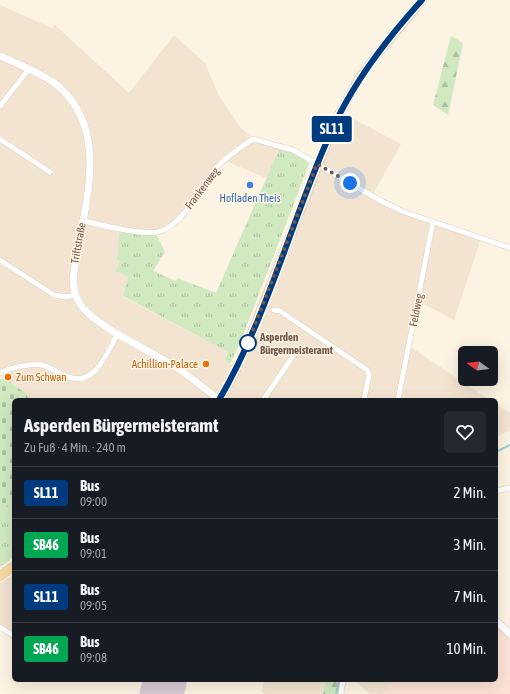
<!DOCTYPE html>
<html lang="de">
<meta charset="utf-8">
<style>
:root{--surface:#171b24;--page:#242831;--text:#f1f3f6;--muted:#9ea1a6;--line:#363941}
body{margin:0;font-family:"Asap Condensed",sans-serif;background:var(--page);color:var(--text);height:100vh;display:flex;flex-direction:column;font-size:15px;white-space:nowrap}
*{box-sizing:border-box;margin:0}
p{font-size:13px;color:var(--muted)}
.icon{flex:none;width:22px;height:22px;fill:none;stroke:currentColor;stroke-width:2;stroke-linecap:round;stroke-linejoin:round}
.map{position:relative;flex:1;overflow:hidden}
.side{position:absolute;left:12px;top:398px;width:486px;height:284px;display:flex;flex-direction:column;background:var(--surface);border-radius:6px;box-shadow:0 4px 16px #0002}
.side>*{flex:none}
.badge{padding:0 8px;border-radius:3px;font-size:14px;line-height:26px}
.needle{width:26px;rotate:284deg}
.controls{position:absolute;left:458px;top:346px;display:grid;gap:8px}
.controls a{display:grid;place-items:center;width:40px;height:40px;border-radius:6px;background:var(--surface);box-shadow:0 4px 16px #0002;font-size:20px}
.you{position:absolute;width:20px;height:20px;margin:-10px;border:3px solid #fff;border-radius:50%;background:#1a73e8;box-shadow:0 0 0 6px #1a73e833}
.map>.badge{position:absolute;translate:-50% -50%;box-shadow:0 0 0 2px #fff}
.round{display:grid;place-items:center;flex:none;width:42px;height:42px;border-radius:6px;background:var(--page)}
.summary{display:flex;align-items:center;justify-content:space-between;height:68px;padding:0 12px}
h1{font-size:19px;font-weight:700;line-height:30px}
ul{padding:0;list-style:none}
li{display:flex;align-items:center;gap:12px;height:52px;padding:0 12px;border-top:1px solid var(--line)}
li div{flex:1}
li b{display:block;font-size:15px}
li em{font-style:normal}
li .badge{min-width:44px;font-weight:700;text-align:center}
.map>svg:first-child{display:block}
.residential{fill:#f3e4d1}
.commercial{fill:#fce2d6}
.grass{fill:url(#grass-tufts)}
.forest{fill:url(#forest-firs)}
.cemetery{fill:url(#cemetery-stones)}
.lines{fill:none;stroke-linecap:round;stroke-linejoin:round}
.stream{stroke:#9ecbd6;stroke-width:2}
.runway{stroke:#d8cad3;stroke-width:43}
.minor-casing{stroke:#e0cfbe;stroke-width:6}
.tertiary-casing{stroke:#e0cfbe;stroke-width:8}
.primary-casing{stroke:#dbd4d0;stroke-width:10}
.minor{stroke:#fff;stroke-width:5}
.tertiary{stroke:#fff;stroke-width:7}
.primary{stroke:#f9d99c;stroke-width:8}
.line-casing{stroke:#fff;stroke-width:9}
.line{stroke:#003b80;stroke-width:6}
.walk{stroke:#735949;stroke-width:4;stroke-dasharray:0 7.2}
.shop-dot{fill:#3f7fe0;stroke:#fff6e8;stroke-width:1.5}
.stop-dot{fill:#fff;stroke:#003b80;stroke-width:2}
.food-dot{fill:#e8710a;stroke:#fff6e8;stroke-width:1.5}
.labels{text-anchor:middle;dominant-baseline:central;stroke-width:3;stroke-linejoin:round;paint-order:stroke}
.street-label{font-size:11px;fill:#735949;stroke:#fff6e8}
.shop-label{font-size:11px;fill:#366cbe;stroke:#fff6e8}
.stop-label{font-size:11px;font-weight:bold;fill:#735949;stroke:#fff6e8;text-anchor:start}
.food-label{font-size:11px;fill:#c56008;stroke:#fff6e8;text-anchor:end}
</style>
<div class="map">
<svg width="510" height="694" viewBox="0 0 510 694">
<defs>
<pattern id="grass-tufts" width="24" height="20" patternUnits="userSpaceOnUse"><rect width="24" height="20" fill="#d0e9c1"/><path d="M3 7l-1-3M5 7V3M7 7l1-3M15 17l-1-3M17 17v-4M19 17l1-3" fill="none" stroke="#adc09f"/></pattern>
<pattern id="forest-firs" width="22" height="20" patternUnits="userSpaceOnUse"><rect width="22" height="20" fill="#d0e9c1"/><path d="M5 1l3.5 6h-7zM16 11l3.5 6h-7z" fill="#adc09f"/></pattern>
<pattern id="cemetery-stones" width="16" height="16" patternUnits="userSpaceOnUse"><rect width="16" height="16" fill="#d0e9c1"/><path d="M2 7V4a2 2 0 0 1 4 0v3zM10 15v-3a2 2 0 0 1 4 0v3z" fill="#adc09f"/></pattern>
</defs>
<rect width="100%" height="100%" fill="#fcf3e2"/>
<g class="residential">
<path d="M0,5L52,28L55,25L129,93L174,35L205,63L218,94L240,127L253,139L280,147L266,178L228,162L226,159L177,221L158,232L120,261L128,277L123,297L228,352L225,361L242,371L279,270L344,114L401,144L372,196L381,201L481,238L454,320L418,301L409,346L490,400H219L212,395L209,400H29L26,395L0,373Z"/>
<path d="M496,404L510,413V430L496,437Z"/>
<path d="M14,574V636L0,627V583Z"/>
<path d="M264,680H326L323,694H265L261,692Z"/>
<path d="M354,680H395L383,694H370Z"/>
</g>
<path class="commercial" d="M496,621L510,633V694H383L395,680H496Z"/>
<g class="grass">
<path d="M280,147L311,159L240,343L230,364L225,361L228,352L123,296L128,277L116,271L120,261L117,260L120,228L155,232L165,252L153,271L176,281L177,278L216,293Z"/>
<path d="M14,495V557L0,567V511L3,512Z"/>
</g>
<g class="forest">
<path d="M451,36L463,43L448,115L433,105Z"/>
<path d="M326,680H343L340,694H323Z"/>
</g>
<path class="cemetery" d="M5,378L26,394L29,400H14V495L3,513L0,511V379Z"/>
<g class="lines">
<g class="stream">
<path d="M496,452L510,445"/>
<path d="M336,694L339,680"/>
</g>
<path class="runway" d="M161,694L165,683"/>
<g class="minor-casing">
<g id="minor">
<path d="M0,106L29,69"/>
<path d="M0,139L50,172"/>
<path d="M82,220C98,225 142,235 158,232C184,226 200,186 217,167C227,156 240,148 253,139L293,150L381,201L404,212L510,248"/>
<path d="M0,260L54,295L66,297L75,295"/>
<path d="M274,310L280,311L367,370L369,375L364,400"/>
<path d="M0,373C8,368 33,363 42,365C57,369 72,385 88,376C102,368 111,346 118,333"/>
<path d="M263,400L296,352"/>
<path d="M398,400L433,222"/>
<path d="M496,491L510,488"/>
<path d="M0,627L14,636"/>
<path d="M341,694L343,680"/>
</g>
</g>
<g class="tertiary-casing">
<g id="tertiary">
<path d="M0,56C19,65 40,72 57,85C116,135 79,217 73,281C74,289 75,297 80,304C93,324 142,347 164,360C184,371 201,385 219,400"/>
<path d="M496,621L510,634"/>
</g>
</g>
<g class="primary-casing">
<g id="primary">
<path d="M219,400L234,374L248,343L336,120L359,79L375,57L422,0"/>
<path d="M0,576L14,566"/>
</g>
</g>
<use href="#minor" class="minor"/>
<use href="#tertiary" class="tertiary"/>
<use href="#primary" class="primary"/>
</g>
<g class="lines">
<g class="line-casing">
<path id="line" d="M219,400C257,335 281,258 308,188C319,159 330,131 345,104C366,66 393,32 422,0"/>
</g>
<use href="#line" class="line"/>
<path class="walk" d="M248,343L317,164L350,183"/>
</g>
<circle class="shop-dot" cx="250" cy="185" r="4"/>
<circle class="stop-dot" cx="248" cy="343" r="8"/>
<g class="food-dot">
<circle cx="206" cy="364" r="4"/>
<circle cx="8" cy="377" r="4"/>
</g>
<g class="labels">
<g class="street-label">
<text transform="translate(202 188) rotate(-53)">Frankenweg</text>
<text transform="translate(78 243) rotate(-80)">Triftstraße</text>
<text transform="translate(416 310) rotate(-79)">Feldweg</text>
</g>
<g class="shop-label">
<text x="250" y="198">Hofladen Theis</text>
</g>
<g class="stop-label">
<text x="260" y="337">Asperden<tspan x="260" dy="13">Bürgermeisteramt</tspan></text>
</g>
<g class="food-label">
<text x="198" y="364">Achillion-Palace</text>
<text x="16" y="377" text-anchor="start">Zum Schwan</text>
</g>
</g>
</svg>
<div class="controls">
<a><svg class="needle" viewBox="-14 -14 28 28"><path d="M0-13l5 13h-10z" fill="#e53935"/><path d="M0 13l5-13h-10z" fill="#9ea1a6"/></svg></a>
</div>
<div class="you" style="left:350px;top:183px"></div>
<b class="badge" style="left:332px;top:129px;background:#003b80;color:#fff">SL11</b>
<section class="side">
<div class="summary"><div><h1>Asperden Bürgermeisteramt</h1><p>Zu Fuß · 4 Min. · 240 m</p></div><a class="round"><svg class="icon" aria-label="heart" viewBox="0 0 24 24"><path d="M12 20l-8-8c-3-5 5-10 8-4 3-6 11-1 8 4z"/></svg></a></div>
<ul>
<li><span class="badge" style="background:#003b80;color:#fff">SL11</span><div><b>Bus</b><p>09:00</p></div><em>2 Min.</em></li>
<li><span class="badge" style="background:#00a651;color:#fff">SB46</span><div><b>Bus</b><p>09:01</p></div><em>3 Min.</em></li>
<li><span class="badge" style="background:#003b80;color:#fff">SL11</span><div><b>Bus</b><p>09:05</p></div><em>7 Min.</em></li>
<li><span class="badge" style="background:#00a651;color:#fff">SB46</span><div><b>Bus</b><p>09:08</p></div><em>10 Min.</em></li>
</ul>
</section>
</div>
